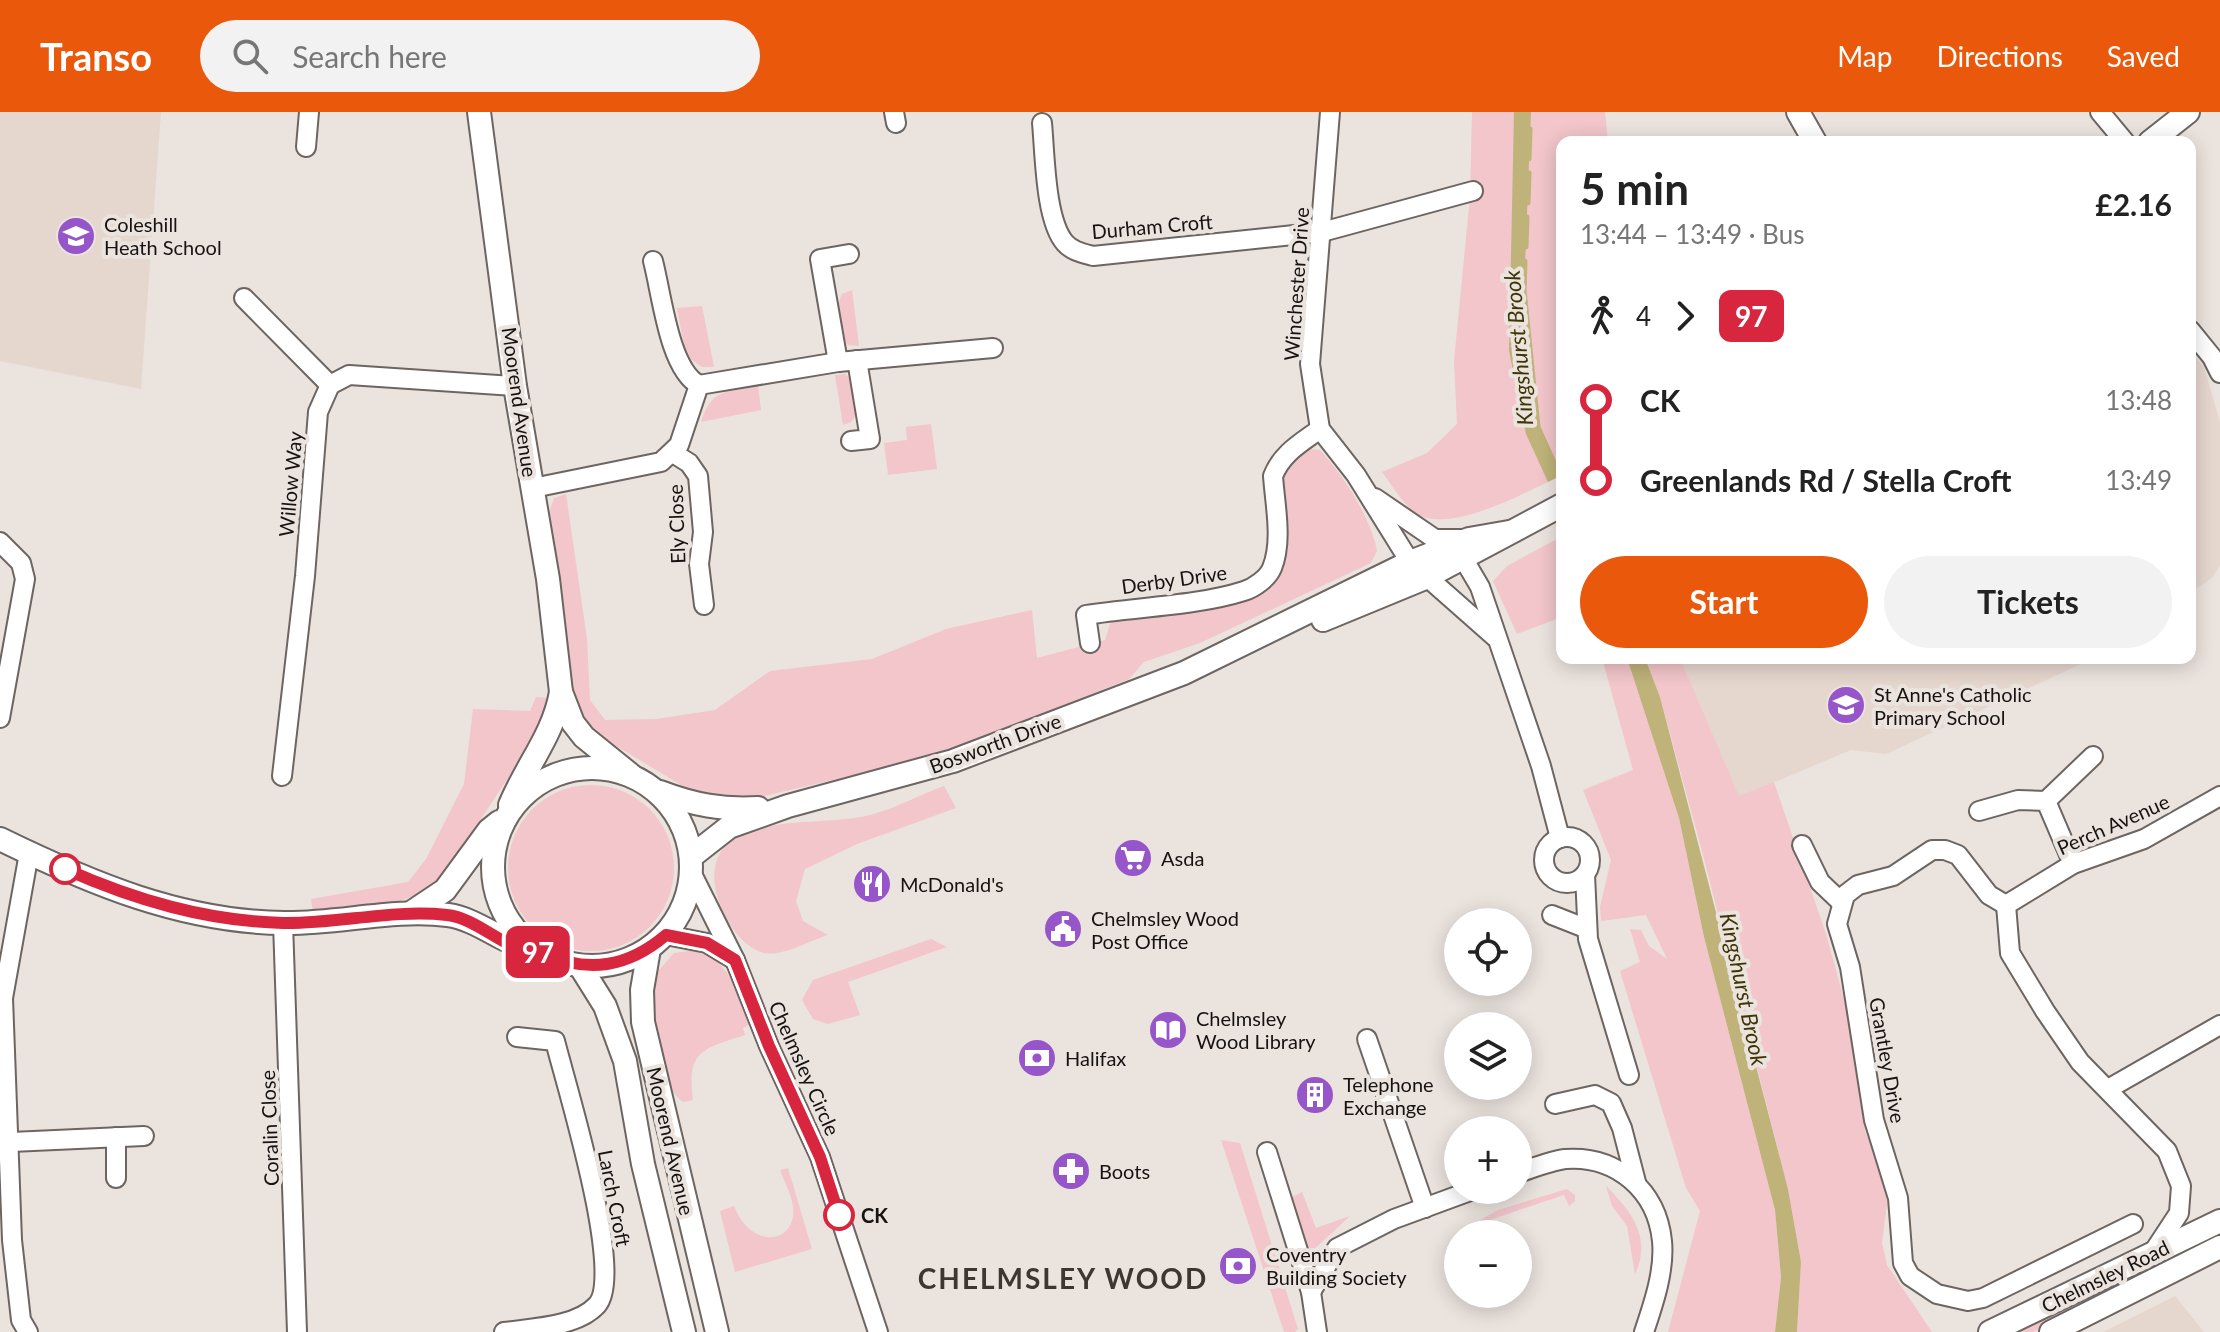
<!DOCTYPE html>
<meta charset="utf-8">
<style>
:root{--surface:#fff;--page:#f2f2f2;--text:#222;--muted:#767676;--accent:#ea580c}
body{margin:0;font-family:Lato,sans-serif;background:var(--page);color:var(--text);height:100vh;display:flex;flex-direction:column;font-size:30px;white-space:nowrap}
*{box-sizing:border-box;margin:0}
p{font-size:26px;color:var(--muted)}
.icon{flex:none;width:44px;height:44px;fill:none;stroke:currentColor;stroke-width:2;stroke-linecap:round;stroke-linejoin:round}
.map{position:relative;flex:1;overflow:hidden}
.panel{position:absolute;left:1556px;top:24px;width:640px;height:528px;display:flex;flex-direction:column;background:var(--surface);border-radius:16px;box-shadow:0 4px 20px #0003}
.panel>*{flex:none}
.badge{padding:0 16px;border-radius:12px;font-size:28px;line-height:52px}
.tools{position:absolute;left:1444px;top:796px;display:grid;gap:16px}
.tools a{display:grid;place-items:center;width:88px;height:88px;border-radius:50%;background:var(--surface);box-shadow:0 4px 20px #0003;font-size:40px}
.map>.badge{position:absolute;translate:-50% -50%;box-shadow:0 0 0 4px #fff}
.legs{display:flex;align-items:center;gap:12px;height:88px;padding:0 24px;font-size:26px}
.legs p{margin-inline-start:auto}
.head{display:flex;align-items:center;justify-content:space-between;height:136px;padding:0 24px}
h1{font-size:44px;font-weight:700;line-height:60px}
.button{display:flex;gap:16px;margin-top:auto;padding:16px 24px}
.button a{flex:1;height:92px;border-radius:48px;background:var(--accent);color:#fff;font-size:32px;font-weight:700;line-height:92px;text-align:center}
.button a+a{background:var(--page);color:var(--text)}
ul{padding:0 24px;list-style:none}
li{display:flex;align-items:center;gap:28px;height:80px;font-size:30px}
li i{display:grid;place-items:center;width:12px;height:100%;margin:0 10px;background:currentColor}
li i::after{content:'';width:20px;height:20px;margin:-10px;border:6px solid;border-radius:50%;background:var(--surface)}
li p{margin-inline-start:auto}
li:first-child i{background:linear-gradient(#0000 50%,currentColor 0)}
li:last-child i{background:linear-gradient(currentColor 50%,#0000 0)}
header{display:flex;align-items:center;gap:48px;box-sizing:border-box;height:112px;padding:0 40px;background:var(--accent);color:#fff}
header strong{font-size:38px}
nav{display:flex;gap:44px;margin-inline-start:auto;font-size:28px}
.search{width:560px;height:72px;background:var(--page);display:flex;align-items:center;gap:20px;box-sizing:border-box;padding:0 28px;border-radius:44px;color:var(--muted);font-size:30px}
.map>svg:first-child{display:block}
.built{fill:#e6d7ce}
.green{fill:#f2c6ca}
.water{fill:#bfb37a}
.lines{fill:none;stroke-linecap:round;stroke-linejoin:round}
.stream{stroke:#bfb37a;stroke-width:5}
.minor-casing{stroke:#6c6561;stroke-width:22}
.tertiary-casing{stroke:#6c6561;stroke-width:26}
.minor{stroke:#fff;stroke-width:18}
.tertiary{stroke:#fff;stroke-width:22}
.line-1-casing{stroke:#fff;stroke-width:18}
.line-1{stroke:#d7263d;stroke-width:12}
.stop-1-dot{fill:#fff;stroke:#d7263d;stroke-width:4}
.labels{text-anchor:middle;dominant-baseline:central;stroke-width:8;stroke-linejoin:round;paint-order:stroke}
.poi-label{font-size:20px;fill:#161312;stroke:#ebe3de;text-anchor:start}
.street-label{font-size:20px;fill:#161312;stroke:#ebe3de}
.stop-label{font-size:20px;font-weight:bold;fill:#161312;stroke:#ebe3de;text-anchor:start}
.water-label{font-size:22px;font-style:italic;fill:#3e3505;stroke:#ebe3de}
.district-label{font-size:28px;font-weight:bold;letter-spacing:2px;fill:#3d3733;stroke:#ebe3de}
</style>
<header>
<strong>Transo</strong>
<div class="search"><svg class="icon" aria-label="search" viewBox="0 0 24 24"><circle cx="10" cy="10" r="6"/><path d="M15 15l6 6"/></svg>Search here</div>
<nav><a>Map</a><a>Directions</a><a>Saved</a></nav>
</header>
<div class="map">
<svg width="2220" height="1220" viewBox="0 0 2220 1220">
<rect width="100%" height="100%" fill="#ebe3de"/>
<g class="built">
<path d="M0,0H161L141,277L0,249Z"/>
<path d="M2190,239L2204,255L2220,310V453L2213,465L2190,481Z"/>
<path d="M1680,546H2094L1886,642L1851,638L1739,685Z"/>
<path d="M2175,1184L2204,1220H2103Z"/>
</g>
<g class="green">
<path d="M1472,0H1605L1608,30H1562V363C1530,378 1454,421 1419,403C1405,396 1392,373 1382,360L1427,341L1457,312L1454,249L1470,85Z"/>
<path d="M852,178L859,234L848,233C839,222 835,194 842,182Z"/>
<path d="M702,194L714,255H702L686,244L677,196Z"/>
<path d="M845,262L853,269L859,299L851,310L843,313L835,263Z"/>
<path d="M758,274L761,298L701,310C712,276 725,281 758,274Z"/>
<path d="M931,312L937,357L888,363L884,331L907,328L906,315Z"/>
<path d="M1308,337L1320,338C1342,362 1371,405 1377,439L1371,451L1200,531L1144,550L1129,567L980,626L906,651L734,691L691,679L598,623L575,597L547,407L554,386L566,382L587,527L590,588L605,608L656,607L715,598L770,559L872,547L946,517L1032,498L1037,546L1105,528L1110,512L1119,504L1261,478L1282,364L1294,341Z"/>
<path d="M1555,428L1562,436V505L1517,522L1493,469L1507,454Z"/>
<path d="M1602,546H1627L1679,706L1704,825L1775,1098L1781,1165L1775,1220H1668L1700,1099L1686,1076L1620,859L1640,850L1630,817L1641,818L1649,834L1667,847L1646,803L1601,809L1600,795L1611,748L1583,678L1633,658Z"/>
<path d="M1645,546H1680L1739,684L1774,670L1826,822L1853,920L1865,1019L1884,1068L1887,1091L1882,1131L1887,1153L1932,1220H1797L1801,1150L1788,1077L1702,739L1660,585Z"/>
<path d="M536,585L551,586L543,614L440,768C407,796 356,797 313,801L311,787L408,770L426,747L464,672L473,597L530,599Z"/>
<circle cx="591" cy="756" r="83"/>
<path d="M944,674L956,696L857,732L805,757L796,789L803,809L828,823C811,828 782,845 764,841C730,834 690,754 733,728C775,703 825,714 870,703C897,696 919,683 944,674Z"/>
<path d="M931,827L947,835L848,870L860,903L828,912L813,907L802,888L813,868Z"/>
<path d="M695,838C730,846 737,883 750,912L743,916L745,923C703,937 686,938 693,988L683,990C659,976 653,893 653,865L674,841Z"/>
<path d="M1221,1028L1240,1031L1298,1217L1295,1220H1284Z"/>
<path d="M788,1056L812,1137L735,1160L720,1099L734,1094C751,1139 798,1132 793,1094C791,1082 784,1069 780,1058Z"/>
<path d="M1606,1074C1632,1100 1652,1126 1635,1162L1627,1114L1612,1094Z"/>
<path d="M1567,1077L1575,1083V1089L1569,1094L1564,1083L1466,1116L1498,1098Z"/>
<path d="M1302,1080L1316,1116L1350,1104L1310,1141L1291,1091L1292,1085Z"/>
<path d="M2115,1169L2117,1177L2033,1220H2014Z"/>
</g>
<g class="water">
<path d="M1514,0H1531L1524,178L1538,315L1560,364L1548,370L1526,322L1509,239Z"/>
<path d="M1627,546H1645L1660,585L1788,1077L1801,1150L1797,1220H1775L1781,1165L1775,1098L1704,825L1679,706Z"/>
</g>
<g class="lines">
<g class="stream">
<path d="M1529,47L1530,17"/>
<path d="M1528,91L1529,61"/>
<path d="M1526,135L1527,105"/>
<path d="M1525,149L1524,178L1538,315L1562,368"/>
</g>
<g class="minor-casing">
<g id="minor">
<path d="M894,0L896,11"/>
<path d="M1330,0L1310,252L1320,317L1356,363L1410,450L1495,525"/>
<path d="M2100,0L2125,30"/>
<path d="M1042,11C1045,42 1045,108 1065,131C1072,139 1082,141 1093,144L1322,120L1473,79"/>
<path d="M306,35L309,0"/>
<path d="M653,149C662,183 669,257 699,273"/>
<path d="M244,186L330,273"/>
<path d="M2190,218L2212,245L2220,261"/>
<path d="M838,250L820,147L849,142"/>
<path d="M851,329L870,327L857,248"/>
<path d="M673,341L689,351L698,364L703,420L699,452L704,493"/>
<path d="M533,376L661,350L679,333L699,273L838,250L993,236"/>
<path d="M1375,386L1435,427H1461"/>
<path d="M0,430L21,451L25,467L0,606"/>
<path d="M1463,446L1480,475L1541,654L1560,726"/>
<path d="M1090,531L1086,503C1136,495 1197,494 1244,479C1254,476 1268,466 1272,456C1283,429 1275,393 1273,364C1282,341 1301,331 1320,317"/>
<path d="M282,664L305,464L318,300L330,273L349,263L515,274"/>
<path d="M2046,689L2093,644"/>
<path d="M1979,699L2018,688L2046,689L2073,752"/>
<circle cx="1567" cy="748" r="23"/>
<path d="M1802,733L1820,770L1842,791"/>
<path d="M692,762L735,848L769,934L820,1045L878,1220"/>
<path d="M1585,763L1588,827L1629,963"/>
<path d="M2006,793L1989,783L1958,743L1945,738H1932L1893,764L1858,773L1845,783L1837,812L1850,855L1874,1008L1898,1086L1903,1151L1910,1164L1937,1182L1968,1189L1983,1186L2133,1112"/>
<path d="M1552,803L1585,816"/>
<path d="M283,811L297,1220"/>
<path d="M666,823L707,831L735,848"/>
<path d="M1367,927L1425,1096"/>
<path d="M2108,977L2220,913"/>
<path d="M1555,992L1595,983L1611,991L1622,1016L1636,1070"/>
<path d="M11,1030L144,1024"/>
<path d="M1267,1040L1311,1180L1317,1220"/>
<path d="M1518,1061C1533,1056 1550,1049 1565,1047C1617,1043 1657,1079 1662,1129C1665,1159 1653,1193 1644,1220"/>
<path d="M116,1066V1025"/>
<path d="M2152,1142L2179,1101L2181,1074L2167,1039L2080,950L2045,899L2010,841L2006,793L2073,752L2144,727L2220,684"/>
<path d="M1311,1180L1337,1136L1394,1107L1473,1078"/>
<path d="M28,1220L21,1208L12,1128L3,886L29,741"/>
<path d="M504,1220C532,1216 577,1215 597,1193C625,1162 566,973 555,929L517,925"/>
</g>
</g>
<g class="tertiary-casing">
<g id="tertiary">
<path d="M479,0L515,274L548,467L561,580L573,611L584,625L631,663"/>
<path d="M1798,0L1815,30"/>
<path d="M2150,30L2188,0"/>
<path d="M1323,508L1425,466L1562,393"/>
<circle cx="592" cy="755" r="99"/>
<path d="M660,680C694,693 722,698 758,696"/>
<path d="M510,693C526,654 554,622 561,580"/>
<path d="M0,727C90,771 182,810 284,811C339,812 393,796 448,803C477,807 503,831 532,838"/>
<path d="M692,744L729,715L788,694L953,649L1184,561L1410,450L1469,427L1509,420"/>
<path d="M412,800L445,778L489,718L499,710"/>
<path d="M649,837L642,878L643,910L717,1220"/>
<path d="M580,854L605,894L625,949L643,1052L684,1220"/>
<path d="M1990,1220L2220,1109"/>
<path d="M2051,1220L2220,1135"/>
</g>
</g>
<use href="#minor" class="minor"/>
<use href="#tertiary" class="tertiary"/>
</g>
<g class="lines">
<g class="line-1-casing">
<path id="line-1" d="M65,757C135,788 206,809 283,811C338,812 392,797 447,803C468,805 489,822 507,831C518,837 531,837 542,842C589,861 627,856 666,823L707,831L735,848L769,934L820,1045L839,1103"/>
</g>
<use href="#line-1" class="line-1"/>
</g>
<defs>
<g id="school-disc" transform="scale(2)"><circle r="9.5" fill="#9755ca" stroke="#ebe3de"/><path d="M0-5L7-2L0 1L-7-2ZM-4 1L0 2.5L4 1V4Q0 6-4 4Z" fill="#fff"/></g>
<g id="supermarket-disc" transform="scale(2)"><circle r="9.5" fill="#9755ca" stroke="#ebe3de"/><path d="M-6-5.5h2.5l.6 2H6L4.5 2H-2.5L-4.4-4H-6ZM-1.5 3.2a1.3 1.3 0 1 0 .1 0ZM3 3.2a1.3 1.3 0 1 0 .1 0Z" fill="#fff"/></g>
<g id="restaurant-disc" transform="scale(2)"><circle r="9.5" fill="#9755ca" stroke="#ebe3de"/><path d="M-5-6h1v4h1v-4h1v4h1v-4h1v5L-1.5 .5V6h-2V.5L-5-1ZM5-6V6H3V1.5H1.5Q1.5-4 5-6Z" fill="#fff"/></g>
<g id="civic-disc" transform="scale(2)"><circle r="9.5" fill="#9755ca" stroke="#ebe3de"/><path d="M-.6-6.5H3V-4.5H.6V-3L4-1V1h2V6H-6V1h2V-1L-.6-3ZM-1.2 2.5V6h2.4V2.5Z" fill="#fff"/></g>
<g id="library-disc" transform="scale(2)"><circle r="9.5" fill="#9755ca" stroke="#ebe3de"/><path d="M-6-4Q-3-5.5-.7-3.5V5Q-3 3-6 4ZM6-4Q3-5.5 .7-3.5V5Q3 3 6 4Z" fill="#fff"/></g>
<g id="bank-disc" transform="scale(2)"><circle r="9.5" fill="#9755ca" stroke="#ebe3de"/><path d="M-6-4H6V4H-6ZM0-2.3a2.3 2.3 0 1 0 0 4.6a2.3 2.3 0 1 0 0-4.6Z" fill="#fff"/></g>
<g id="building-disc" transform="scale(2)"><circle r="9.5" fill="#9755ca" stroke="#ebe3de"/><path d="M-4-6H4V6H1V3H-1V6H-4ZM-2.5-4.3h1.7v1.8h-1.7ZM.8-4.3h1.7v1.8H.8ZM-2.5-1h1.7V.8h-1.7ZM.8-1h1.7V.8H.8Z" fill="#fff"/></g>
<g id="pharmacy-disc" transform="scale(2)"><circle r="9.5" fill="#9755ca" stroke="#ebe3de"/><path d="M-2-6h4v4h4v4h-4v4h-4v-4h-4v-4h4Z" fill="#fff"/></g>
</defs>
<g fill-rule="evenodd">
<use href="#school-disc" x="76" y="124"/>
<use href="#school-disc" x="1846" y="593"/>
<use href="#supermarket-disc" x="1133" y="746"/>
<use href="#restaurant-disc" x="872" y="772"/>
<use href="#civic-disc" x="1063" y="817"/>
<use href="#library-disc" x="1168" y="918"/>
<use href="#bank-disc" x="1037" y="946"/>
<use href="#building-disc" x="1315" y="983"/>
<use href="#pharmacy-disc" x="1071" y="1059"/>
<use href="#bank-disc" x="1238" y="1154"/>
</g>
<g class="stop-1-dot">
<circle cx="65" cy="757" r="14"/>
<circle cx="839" cy="1103" r="14"/>
</g>
<g class="labels">
<g class="poi-label">
<text x="104" y="112">Coleshill<tspan x="104" dy="23">Heath School</tspan></text>
<text x="1874" y="582">St Anne's Catholic<tspan x="1874" dy="23">Primary School</tspan></text>
<text x="1161" y="746">Asda</text>
<text x="900" y="772">McDonald's</text>
<text x="1091" y="806">Chelmsley Wood<tspan x="1091" dy="23">Post Office</tspan></text>
<text x="1196" y="906">Chelmsley<tspan x="1196" dy="23">Wood Library</tspan></text>
<text x="1065" y="946">Halifax</text>
<text x="1343" y="972">Telephone<tspan x="1343" dy="23">Exchange</tspan></text>
<text x="1099" y="1059">Boots</text>
<text x="1266" y="1142">Coventry<tspan x="1266" dy="23">Building Society</tspan></text>
</g>
<g class="street-label">
<text transform="translate(1152 114) rotate(-5)">Durham Croft</text>
<text transform="translate(1296 172) rotate(-86)">Winchester Drive</text>
<text transform="translate(520 290) rotate(82)">Moorend Avenue</text>
<text transform="translate(290 372) rotate(-85)">Willow Way</text>
<text transform="translate(676 412) rotate(-92)">Ely Close</text>
<text transform="translate(1174 467) rotate(-8)">Derby Drive</text>
<text transform="translate(995 631) rotate(-20)">Bosworth Drive</text>
<text transform="translate(2113 712) rotate(-24)">Perch Avenue</text>
<text transform="translate(1888 948) rotate(80)">Grantley Drive</text>
<text transform="translate(805 956) rotate(66)">Chelmsley Circle</text>
<text transform="translate(269 1016) rotate(-92)">Coralin Close</text>
<text transform="translate(671 1029) rotate(77)">Moorend Avenue</text>
<text transform="translate(615 1086) rotate(79)">Larch Croft</text>
<text transform="translate(2105 1164) rotate(-26)">Chelmsley Road</text>
</g>
<g class="stop-label">
<text x="861" y="1103">CK</text>
</g>
<g class="water-label">
<text transform="translate(1518 236) rotate(-95)">Kingshurst Brook</text>
<text transform="translate(1744 877) rotate(78)">Kingshurst Brook</text>
</g>
<g class="district-label">
<text x="1063" y="1166">CHELMSLEY WOOD</text>
</g>
</g>
</svg>
<div class="tools">
<a><svg class="icon" aria-label="locate" viewBox="0 0 24 24"><circle cx="12" cy="12" r="6"/><path d="M12 2v4M12 18v4M2 12h4M18 12h4"/></svg></a>
<a><svg class="icon" aria-label="layers" viewBox="0 0 24 24"><path d="M12 4l9 5-9 5-9-5zM3 14l9 5 9-5"/></svg></a>
<a>+</a>
<a>−</a>
</div>
<b class="badge" style="left:538px;top:840px;background:#d7263d;color:#fff">97</b>
<section class="panel">
<div class="head"><div><h1>5 min</h1><p>13:44 – 13:49 · Bus</p></div><b>£2.16</b></div>
<div class="legs"><svg class="icon" aria-label="walk" viewBox="0 0 24 24"><circle cx="13" cy="4" r="2"/><path d="M13 8l-2 6 4 7M11 14l-3 7M7 12l3-4h3l4 4"/></svg>4<svg class="icon" aria-label="forward" viewBox="0 0 24 24"><path d="M9 5l7 7-7 7"/></svg><b class="badge" style="background:#d7263d;color:#fff">97</b></div>
<ul>
<li><i style="color:#d7263d"></i><b>CK</b><p>13:48</p></li>
<li><i style="color:#d7263d"></i><b>Greenlands Rd / Stella Croft</b><p>13:49</p></li>
</ul>
<div class="button"><a>Start</a><a>Tickets</a></div>
</section>
</div>
